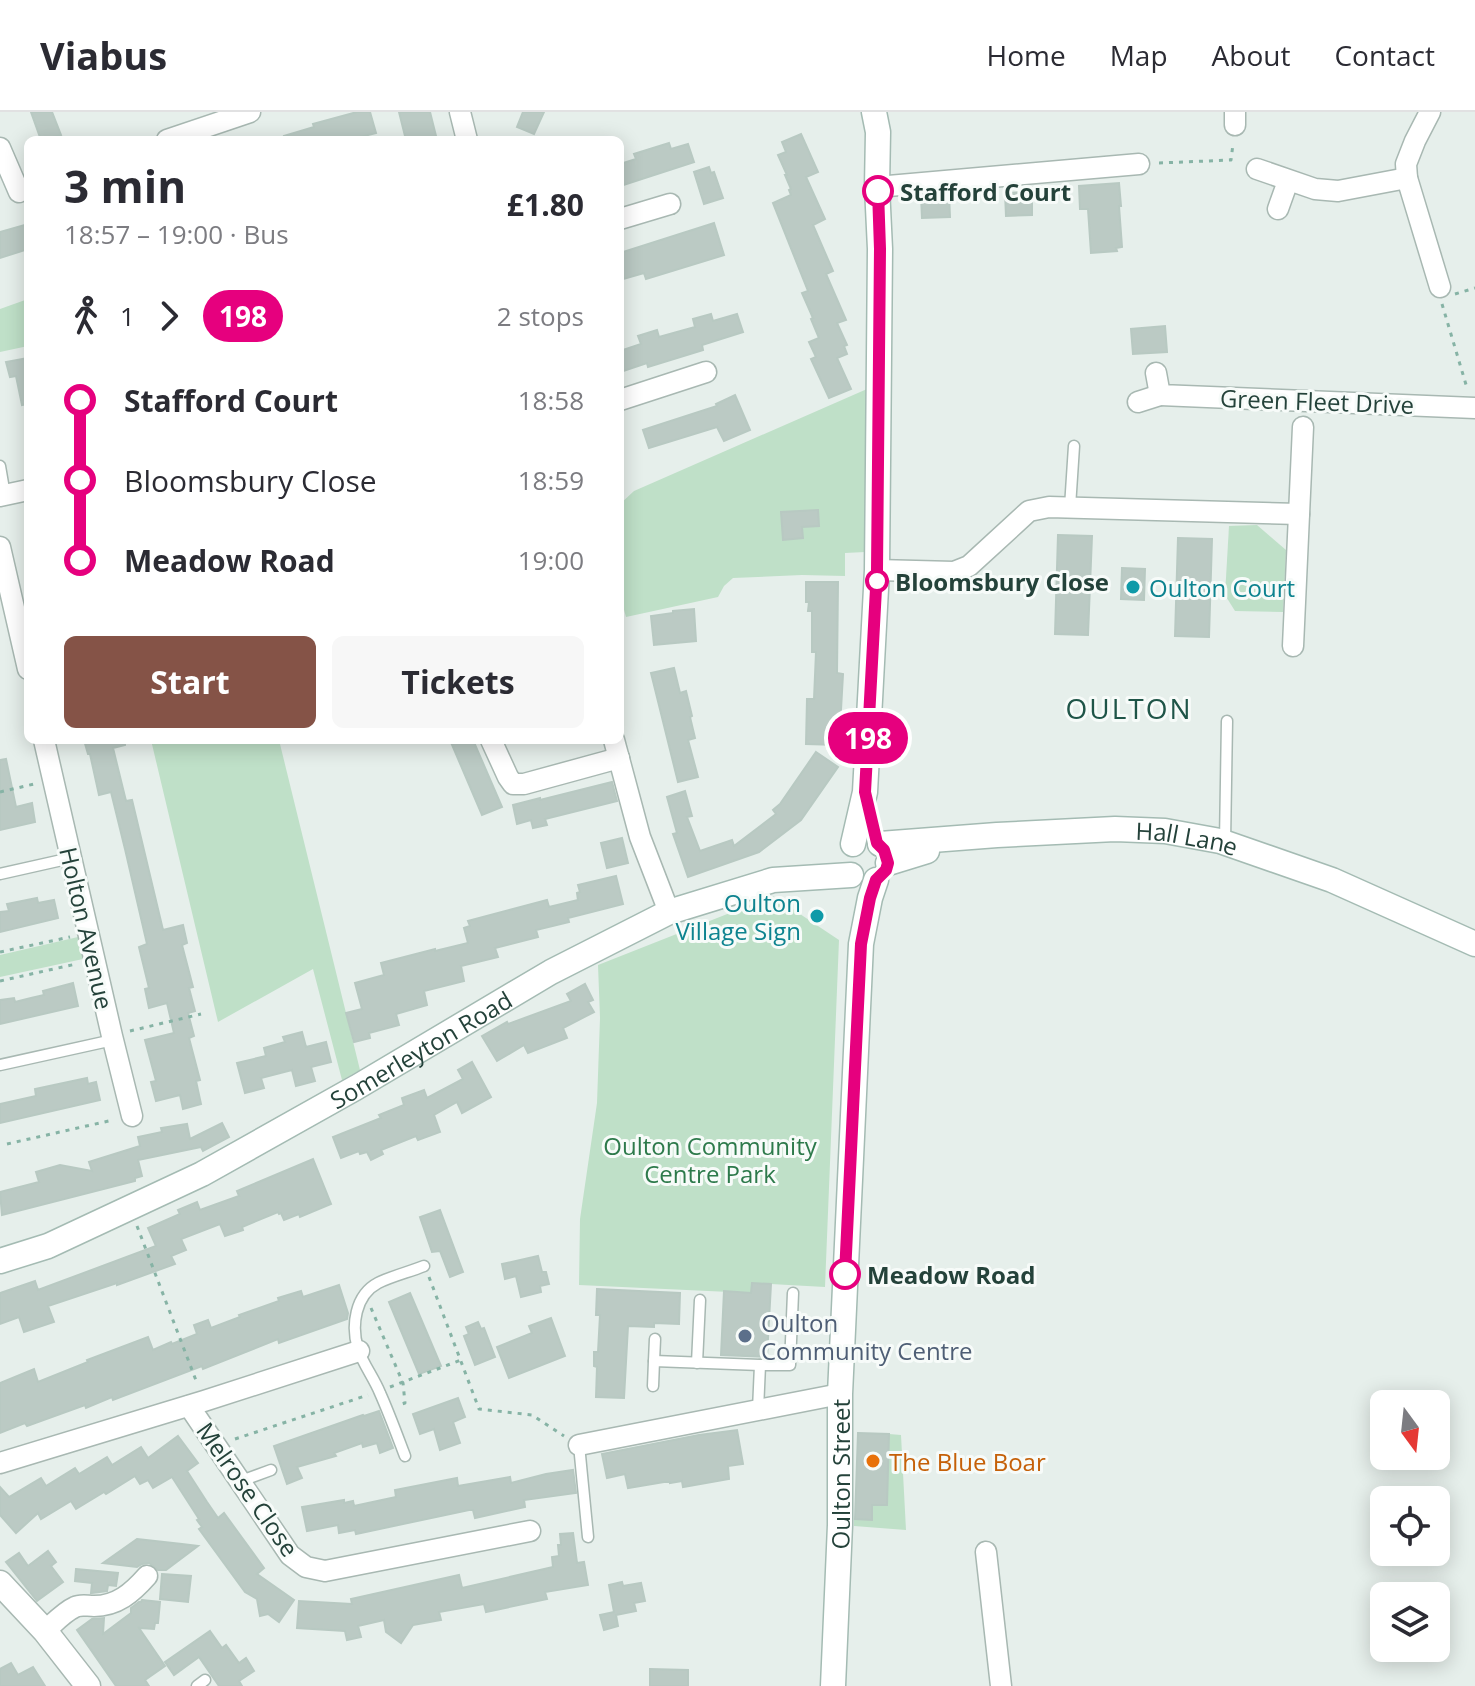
<!DOCTYPE html>
<meta charset="utf-8">
<style>
:root{--surface:#fff;--page:#f7f7f7;--text:#2b2b33;--muted:#7c7c81;--line:#e1e1e2;--accent:#855347}
body{margin:0;font-family:"Open Sans",sans-serif;background:var(--page);color:var(--text);height:100vh;display:flex;flex-direction:column;font-size:30px;white-space:nowrap}
*{box-sizing:border-box;margin:0}
p{font-size:26px;color:var(--muted)}
.icon{flex:none;width:44px;height:44px;fill:none;stroke:currentColor;stroke-width:2;stroke-linecap:round;stroke-linejoin:round}
.map{position:relative;flex:1;overflow:hidden}
.drawer{position:absolute;left:24px;top:24px;width:600px;height:608px;display:flex;flex-direction:column;background:var(--surface);border-radius:12px;box-shadow:0 4px 20px #0003}
.drawer>*{flex:none}
.badge{padding:0 16px;border-radius:26px;font-size:28px;line-height:52px}
.needle{width:52px;rotate:165deg}
.tools{position:absolute;left:1370px;top:1278px;display:grid;gap:16px}
.tools a{display:grid;place-items:center;width:80px;height:80px;border-radius:12px;background:var(--surface);box-shadow:0 4px 20px #0003;font-size:40px}
.map>.badge{position:absolute;translate:-50% -50%;box-shadow:0 0 0 4px #fff}
.legs{display:flex;align-items:center;gap:12px;height:88px;padding:0 40px;font-size:26px}
.legs p{margin-inline-start:auto}
.headline{display:flex;align-items:center;justify-content:space-between;height:136px;padding:0 40px}
h1{font-size:44px;font-weight:700;line-height:60px}
.primary-button{display:flex;gap:16px;margin-top:auto;padding:16px 40px}
.primary-button a{flex:1;height:92px;border-radius:12px;background:var(--accent);color:#fff;font-size:32px;font-weight:700;line-height:92px;text-align:center}
.primary-button a+a{background:var(--page);color:var(--text)}
ul{padding:0 40px;list-style:none}
li{display:flex;align-items:center;gap:28px;height:80px;font-size:30px}
li i{display:grid;place-items:center;width:12px;height:100%;margin:0 10px;background:currentColor}
li i::after{content:'';width:20px;height:20px;margin:-10px;border:6px solid;border-radius:50%;background:var(--surface)}
li p{margin-inline-start:auto}
li:first-child i{background:linear-gradient(#0000 50%,currentColor 0)}
li:last-child i{background:linear-gradient(currentColor 50%,#0000 0)}
header{display:flex;align-items:center;gap:48px;box-sizing:border-box;height:112px;padding:0 40px;background:var(--surface);border-bottom:2px solid var(--line)}
header strong{font-size:38px}
nav{display:flex;gap:44px;margin-inline-start:auto;font-size:28px}
.map>svg:first-child{display:block}
.green{fill:#bfe0c8}
.building{fill:#bbcac4;stroke:#b8c9c2;stroke-width:2}
.lines{fill:none;stroke-linecap:round;stroke-linejoin:round}
.service-casing{stroke:#a8b8b2;stroke-width:13}
.minor-casing{stroke:#a8b8b2;stroke-width:23}
.tertiary-casing{stroke:#a8b8b2;stroke-width:27}
.secondary-casing{stroke:#a4bbb3;stroke-width:27}
.path{stroke:#86b3a5;stroke-width:3;stroke-dasharray:4 6;stroke-linecap:butt}
.service{stroke:#fff;stroke-width:10}
.minor{stroke:#fff;stroke-width:20}
.tertiary{stroke:#fff;stroke-width:24}
.secondary{stroke:#fff;stroke-width:24}
.line-1-casing{stroke:#fff;stroke-width:18}
.line-1{stroke:#e6007e;stroke-width:12}
.stop-1-dot{fill:#fff;stroke:#e6007e;stroke-width:4}
.culture-dot{fill:#0f9aa8;stroke:#f7fbf9;stroke-width:3}
.service-dot{fill:#5c6f8a;stroke:#f7fbf9;stroke-width:3}
.food-dot{fill:#e8710a;stroke:#f7fbf9;stroke-width:3}
.labels{text-anchor:middle;dominant-baseline:central;stroke-width:6;stroke-linejoin:round;paint-order:stroke}
.stop-label{font-size:24px;font-weight:bold;fill:#24423a;stroke:#f7fbf9;text-anchor:start}
.street-label{font-size:24px;fill:#24423a;stroke:#f7fbf9}
.culture-label{font-size:24px;fill:#0d838f;stroke:#f7fbf9;text-anchor:start}
.park-label{font-size:24px;fill:#2d7a4b;stroke:#f7fbf9}
.service-label{font-size:24px;fill:#4e5e75;stroke:#f7fbf9;text-anchor:start}
.food-label{font-size:24px;fill:#c56008;stroke:#f7fbf9;text-anchor:start}
.quarter-label{font-size:28px;letter-spacing:2px;fill:#1f5548;stroke:#f7fbf9}
</style>
<header>
<strong>Viabus</strong>
<nav><a>Home</a><a>Map</a><a>About</a><a>Contact</a></nav>
</header>
<div class="map">
<svg width="1475" height="1574" viewBox="0 0 1475 1574">
<rect width="100%" height="100%" fill="#e6efeb"/>
<g class="green">
<path d="M28,187V234L0,240V197Z"/>
<path d="M867,277L865,440L845,441V464L802,463L733,466L724,474L718,485L626,505L620,483V392L634,379Z"/>
<path d="M1257,413L1286,438L1283,500L1235,499L1225,483L1229,414Z"/>
<path d="M151,628H279L360,958L342,968L313,857L218,910Z"/>
<path d="M773,784L839,828L825,1175L753,1171L751,1181L579,1173L580,1107L597,991L600,906L598,853Z"/>
<path d="M78,825L83,847L0,865V843Z"/>
<path d="M889,1322L901,1323L906,1418L854,1414V1406L872,1407V1393Z"/>
</g>
<g class="building">
<path d="M31,0H52L61,23L41,28Z"/>
<path d="M357,0H370L376,21L348,28H285L284,24L314,15L313,12Z"/>
<path d="M399,0H430L437,28H406Z"/>
<path d="M523,0H544L534,22L517,15Z"/>
<path d="M801,22L818,60L806,65L825,107L813,113L833,159L826,162L846,208L837,211L847,233L844,234L847,242L837,246L851,277L829,286L811,247L816,245L809,230L819,226L811,207L813,206L802,181L808,179L773,91L791,83L789,78L791,77L785,63H787L778,43L786,40L782,30Z"/>
<path d="M669,31L671,37L688,32L694,50L620,74V52L636,47L634,42Z"/>
<path d="M709,55L711,61L714,60L723,86L704,92L694,60Z"/>
<path d="M1119,71L1121,94H1119L1122,135L1116,136L1117,139L1091,141L1088,97H1080L1079,74Z"/>
<path d="M1032,80V103L1006,104L1005,81Z"/>
<path d="M949,82L950,105L922,106L921,84Z"/>
<path d="M714,111L724,143L646,167L644,161L620,168V141Z"/>
<path d="M28,112V137L0,146V120Z"/>
<path d="M711,202L713,209L737,202L743,220L702,233L703,238L648,255L647,251L620,260V239L641,232L638,224L657,218L659,225L695,215L693,207Z"/>
<path d="M1165,214L1167,240L1133,242L1131,217Z"/>
<path d="M28,246V292L22,293L16,264L10,265L6,250Z"/>
<path d="M735,283L750,318L724,329L717,315L649,336L643,318L717,294L716,292Z"/>
<path d="M818,398L819,414L802,415L803,426L783,428L781,400Z"/>
<path d="M1058,423L1092,424L1088,523L1055,522Z"/>
<path d="M1178,426L1212,427L1209,525L1175,524Z"/>
<path d="M1122,456L1145,457L1144,488L1121,487Z"/>
<path d="M806,470H838L837,561L843,562L839,633L806,632L807,587H814L816,540H812V499H808L809,490H806Z"/>
<path d="M694,497L696,529L654,533L651,504L673,501V499Z"/>
<path d="M674,556L680,581L686,579L692,604L690,605L695,626L688,628L698,665L678,670L651,561Z"/>
<path d="M84,628H125V633L113,636L126,689L132,688L163,818L183,813L187,831L182,833L193,875L189,876L195,899L188,901L194,924L189,926L200,968L196,969L201,992L183,997L180,983L156,989L151,970L156,969L145,928L174,921L167,891L149,896L145,877L149,876L139,835L147,832L125,737L111,680L99,683L90,642H88Z"/>
<path d="M450,628H473L502,695L482,703Z"/>
<path d="M816,640L838,655L801,708L759,740L688,765L673,722L677,721L667,685L685,679L692,704L687,705L700,739L732,728L734,734L776,702L773,698L780,692Z"/>
<path d="M6,647L16,695L32,691L35,710L0,718V648Z"/>
<path d="M612,670L617,689L545,707L547,713L533,716L531,708L517,712L513,693L540,686V688Z"/>
<path d="M622,726L628,751L607,756L601,731Z"/>
<path d="M616,764L623,792L568,806L569,810L536,818L538,825L495,836L498,845L461,854L464,869L424,879L427,893L396,902L399,913L369,921L370,926L354,930L346,901L362,897L355,871L384,863L381,851L435,837V839L468,831L464,816L470,814L468,809L547,788L549,795L578,788L577,781L580,780L578,773Z"/>
<path d="M37,786L38,791L54,788L58,806L0,820V800L9,799L7,792Z"/>
<path d="M73,871L78,894L0,912V888L14,886L15,890L31,886L44,883L43,879Z"/>
<path d="M585,872L593,888L588,890L594,900L563,916L567,926L528,941L524,933L497,949L482,924L507,910L508,912L571,889L567,882Z"/>
<path d="M302,920L306,935L326,930L331,950L311,955L315,969L296,974L292,958L261,966L264,976L245,981L237,951L266,944L264,936L285,930L283,925Z"/>
<path d="M472,950L491,985L462,1001L457,990L434,1003L440,1020L418,1028L416,1024L381,1038L383,1042L371,1048L367,1040L360,1042L359,1039L341,1046L333,1025L381,1006L379,1003L404,993L402,986L424,978L427,986L463,967L458,958Z"/>
<path d="M87,966L88,972L96,970L100,988L0,1011V992L36,984L35,977Z"/>
<path d="M222,1011L229,1025L203,1039L201,1035L138,1048L142,1064L135,1066V1069L2,1103L0,1080L39,1070L36,1060L60,1053L92,1059L89,1050L140,1034L138,1025L162,1020L161,1016L187,1012L190,1027Z"/>
<path d="M313,1047L331,1092L300,1105L299,1102L284,1108L281,1101L279,1102L278,1100L242,1115L243,1118L225,1124L220,1112L181,1127L186,1138L171,1144L175,1152L117,1173V1171L48,1194L54,1210L24,1220L19,1205L0,1212V1181L35,1169L38,1178L156,1134L148,1116L180,1102L178,1098L197,1090L200,1098L239,1084L237,1079Z"/>
<path d="M440,1098L463,1160L450,1165L440,1139L432,1140L420,1105Z"/>
<path d="M538,1144L542,1160H546L549,1172L540,1174L541,1180L521,1185L516,1164L505,1167L502,1152Z"/>
<path d="M752,1171L771,1172L767,1245L721,1243L724,1179L751,1181Z"/>
<path d="M339,1173L348,1201L347,1207L279,1231L278,1227L203,1257L202,1254L113,1288L112,1285L86,1296L85,1293L27,1314L25,1311L0,1321V1271L34,1257L38,1270L88,1250L87,1248L148,1225L153,1238L171,1230L172,1232L197,1222L194,1213L208,1208L211,1216L240,1205L239,1203L279,1189L278,1186L301,1179L303,1185Z"/>
<path d="M597,1177L680,1181L679,1212L654,1211V1215L628,1214L624,1286L596,1285L597,1255L594,1254V1240H598L600,1203H596Z"/>
<path d="M410,1181L441,1254L419,1262L389,1190Z"/>
<path d="M551,1206L565,1244L509,1266L497,1235L532,1221L529,1214Z"/>
<path d="M478,1210L481,1217L484,1216L495,1245L475,1253L464,1224L469,1222L466,1215Z"/>
<path d="M458,1286L465,1305L453,1310L460,1331L440,1338L434,1317L420,1322L413,1302Z"/>
<path d="M379,1299L393,1336L380,1341L377,1331L363,1335L362,1331L334,1341L336,1344L297,1355L302,1366L287,1372L274,1334L363,1303L364,1304Z"/>
<path d="M737,1318L743,1352L728,1354L729,1367L683,1375L682,1369L670,1371V1370H664L628,1376L625,1362L607,1366L602,1342L699,1323Z"/>
<path d="M858,1321L889,1322L887,1393H872V1408L855,1407Z"/>
<path d="M178,1324L198,1351L187,1359L207,1390L218,1406L224,1401L264,1456L257,1462L294,1488L279,1510L268,1502L260,1504L257,1487L245,1480L199,1417L202,1415L197,1408L199,1407L172,1365L153,1376L148,1368L140,1372L135,1364L106,1382L104,1380L76,1397L71,1389L41,1407L38,1401L16,1421L0,1403V1375L9,1385L41,1366L46,1374L75,1356L79,1362L107,1345L112,1353L141,1335L148,1346Z"/>
<path d="M573,1358L576,1381L524,1388L525,1395L475,1406L473,1398H469L356,1422L355,1418L339,1421L338,1413L307,1419L302,1395L344,1388V1391L353,1389L354,1394L396,1385L395,1378L457,1366L458,1374L510,1365L511,1371L546,1362Z"/>
<path d="M573,1421L577,1451L584,1450L588,1473L545,1480L547,1487L486,1500L484,1492L439,1500L441,1508L413,1513L401,1531L386,1520L384,1508L358,1514L361,1525L347,1528L345,1519L297,1516L299,1489L352,1492L351,1487L459,1463L462,1476L553,1455L552,1445L559,1444L558,1433H561L560,1422Z"/>
<path d="M137,1427L182,1432L198,1434L166,1458H158L149,1451L142,1452L137,1455L103,1451Z"/>
<path d="M48,1439L56,1450L51,1454L63,1470L37,1489L6,1450L19,1441L28,1454Z"/>
<path d="M76,1457L118,1461L116,1474L108,1473L107,1479L91,1481L92,1471L75,1469Z"/>
<path d="M162,1462L191,1464L188,1490L160,1487Z"/>
<path d="M622,1470L623,1474L641,1471L645,1489L634,1491L636,1499L616,1503L618,1514L604,1518L600,1503L614,1500L609,1473Z"/>
<path d="M142,1488L160,1490L158,1511H155L154,1517L139,1516L165,1554L145,1568L149,1574H116L77,1518L92,1507L104,1506L103,1522L131,1501V1496L139,1490H141Z"/>
<path d="M210,1519L222,1536L226,1533L239,1551L246,1546L254,1559L239,1569L242,1574H219L199,1545L174,1563L165,1550Z"/>
<path d="M11,1551L18,1563L33,1555L45,1574H0V1557Z"/>
<path d="M650,1557L688,1558V1574H650Z"/>
</g>
<g class="lines">
<g class="service-casing">
<g id="service">
<path d="M0,354L5,383"/>
<path d="M1070,395L1074,334"/>
<path d="M1225,730L1227,609"/>
<path d="M0,762L71,746"/>
<path d="M0,953L113,928"/>
<path d="M654,1249L655,1227"/>
<path d="M697,1251L700,1188"/>
<path d="M653,1274L654,1249L760,1253"/>
<path d="M758,1298L760,1253H790L793,1181"/>
<path d="M579,1333L588,1425"/>
<path d="M405,1344C397,1323 389,1301 380,1281C374,1266 363,1252 358,1237C351,1214 355,1183 378,1171C392,1164 409,1160 424,1154"/>
<path d="M241,1369L271,1358"/>
<path d="M197,1574L205,1568"/>
</g>
</g>
<g class="minor-casing">
<g id="minor">
<path d="M460,0L467,28"/>
<path d="M1430,0L1415,29L1406,52L1407,66L1440,175"/>
<path d="M1235,13V0"/>
<path d="M167,28L250,0"/>
<path d="M0,36L19,80"/>
<path d="M1257,57L1315,77L1338,79L1407,66"/>
<path d="M877,75L1139,52"/>
<path d="M1278,97L1288,69"/>
<path d="M620,107L670,92"/>
<path d="M1156,261L1160,283L1475,296"/>
<path d="M620,288L706,260"/>
<path d="M1138,290L1160,283"/>
<path d="M0,384L28,378"/>
<path d="M0,435L28,557"/>
<path d="M877,458L954,460L969,454L1029,399L1049,395L1299,402"/>
<path d="M1293,534L1303,315"/>
<path d="M44,628L112,924L132,1004"/>
<path d="M491,628L508,665L513,672H524L619,646"/>
<path d="M614,628L640,725L669,800"/>
<path d="M189,1294L290,1443L306,1455L325,1459L530,1419"/>
<path d="M579,1333L840,1282"/>
<path d="M0,1351L204,1289L359,1239"/>
<path d="M986,1440L1001,1574"/>
<path d="M45,1519C54,1511 64,1500 75,1495C81,1492 87,1494 94,1494C117,1494 132,1481 147,1464"/>
</g>
</g>
<g class="tertiary-casing">
<path id="tertiary" d="M0,1471L45,1519L88,1574"/>
</g>
<g class="secondary-casing">
<g id="secondary">
<path d="M853,732L865,680L877,458L880,137L877,75L878,20L874,0"/>
<path id="s1" d="M880,732L997,723L1115,717L1165,719L1220,729L1332,768L1475,832"/>
<path d="M888,751L927,739"/>
<path id="s2" d="M0,1149L48,1134L202,1062L357,975L551,860L669,800L773,768L851,763"/>
<path id="s3" d="M833,1574L840,1413V1282L861,832L870,786L876,768"/>
</g>
</g>
<g class="path">
<path d="M1159,51L1231,48L1233,32"/>
<path d="M1455,182L1475,176"/>
<path d="M1442,192L1467,276"/>
<path d="M0,680L34,672"/>
<path d="M0,840L70,825"/>
<path d="M0,869L76,852"/>
<path d="M130,919L201,902"/>
<path d="M7,1032L113,1008"/>
<path d="M137,1114L197,1271"/>
<path d="M429,1165L479,1297L532,1303L564,1324"/>
<path d="M371,1196L403,1271L405,1291L399,1293"/>
<path d="M390,1275L461,1248"/>
<path d="M235,1327L368,1283"/>
</g>
<use href="#service" class="service"/>
<use href="#minor" class="minor"/>
<use href="#tertiary" class="tertiary"/>
<use href="#secondary" class="secondary"/>
</g>
<g class="lines">
<g class="line-1-casing">
<path id="line-1" d="M845,1162L861,832L870,786L876,768L886,758L888,751L884,738L877,731L865,680L877,458L880,137L878,79"/>
</g>
<use href="#line-1" class="line-1"/>
</g>
<g class="stop-1-dot">
<circle cx="878" cy="79" r="14"/>
<circle cx="877" cy="469" r="10"/>
<circle cx="845" cy="1162" r="14"/>
</g>
<g class="culture-dot">
<circle cx="1133" cy="475" r="8"/>
<circle cx="817" cy="804" r="8"/>
</g>
<circle class="service-dot" cx="745" cy="1224" r="8"/>
<circle class="food-dot" cx="873" cy="1349" r="8"/>
<g class="labels">
<g class="stop-label">
<text x="900" y="79">Stafford Court</text>
<text x="895" y="469">Bloomsbury Close</text>
<text x="867" y="1162">Meadow Road</text>
</g>
<g class="street-label">
<text transform="translate(1317 289) rotate(2)">Green Fleet Drive</text>
<text stroke="none"><textPath href="#s1" startOffset="308">Hall Lane</textPath></text>
<text transform="translate(87 816) rotate(77)">Holton Avenue</text>
<text stroke="none"><textPath href="#s2" startOffset="472">Somerleyton Road</textPath></text>
<text stroke="none"><textPath href="#s3" startOffset="212">Oulton Street</textPath></text>
<text transform="translate(248 1377) rotate(55)">Melrose Close</text>
</g>
<g class="culture-label">
<text x="1149" y="475">Oulton Court</text>
<text x="801" y="790" text-anchor="end">Oulton<tspan x="801" dy="28">Village Sign</tspan></text>
</g>
<g class="park-label">
<text x="710" y="1033">Oulton Community<tspan x="710" dy="28">Centre Park</tspan></text>
</g>
<g class="service-label">
<text x="761" y="1210">Oulton<tspan x="761" dy="28">Community Centre</tspan></text>
</g>
<g class="food-label">
<text x="889" y="1349">The Blue Boar</text>
</g>
<g class="quarter-label">
<text x="1129" y="596">OULTON</text>
</g>
</g>
</svg>
<div class="tools">
<a><svg class="needle" viewBox="-14 -14 28 28"><path d="M0-13l5 13h-10z" fill="#e53935"/><path d="M0 13l5-13h-10z" fill="#7c7c81"/></svg></a>
<a><svg class="icon" aria-label="locate" viewBox="0 0 24 24"><circle cx="12" cy="12" r="6"/><path d="M12 2v4M12 18v4M2 12h4M18 12h4"/></svg></a>
<a><svg class="icon" aria-label="layers" viewBox="0 0 24 24"><path d="M12 4l9 5-9 5-9-5zM3 14l9 5 9-5"/></svg></a>
</div>
<b class="badge" style="left:868px;top:626px;background:#e6007e;color:#fff">198</b>
<section class="drawer">
<div class="headline"><div><h1>3 min</h1><p>18:57 – 19:00 · Bus</p></div><b>£1.80</b></div>
<div class="legs"><svg class="icon" aria-label="walk" viewBox="0 0 24 24"><circle cx="13" cy="4" r="2"/><path d="M13 8l-2 6 4 7M11 14l-3 7M7 12l3-4h3l4 4"/></svg>1<svg class="icon" aria-label="forward" viewBox="0 0 24 24"><path d="M9 5l7 7-7 7"/></svg><b class="badge" style="background:#e6007e;color:#fff">198</b><p>2 stops</p></div>
<ul>
<li><i style="color:#e6007e"></i><b>Stafford Court</b><p>18:58</p></li>
<li><i style="color:#e6007e"></i><span>Bloomsbury Close</span><p>18:59</p></li>
<li><i style="color:#e6007e"></i><b>Meadow Road</b><p>19:00</p></li>
</ul>
<div class="primary-button"><a>Start</a><a>Tickets</a></div>
</section>
</div>
